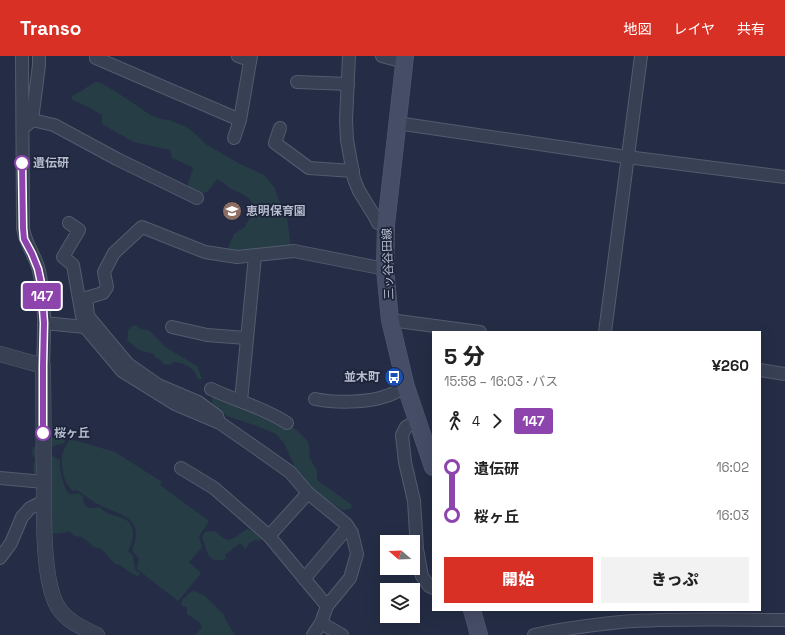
<!DOCTYPE html>
<html lang="ja">
<meta charset="utf-8">
<style>
:root{--surface:#fff;--page:#f2f2f2;--text:#222;--muted:#767676;--accent:#d93025}
body{margin:0;font-family:"Space Grotesk","Noto Sans JP",sans-serif;background:var(--page);color:var(--text);height:100vh;display:flex;flex-direction:column;font-size:15px;white-space:nowrap}
*{box-sizing:border-box;margin:0}
p{font-size:13px;color:var(--muted)}
.icon{flex:none;width:22px;height:22px;fill:none;stroke:currentColor;stroke-width:2;stroke-linecap:round;stroke-linejoin:round}
.map{position:relative;flex:1;overflow:hidden}
.details{position:absolute;left:432px;top:275px;width:329px;height:280px;display:flex;flex-direction:column;background:var(--surface);border-radius:0px;box-shadow:0 4px 16px #0002}
.details>*{flex:none}
.badge{padding:0 8px;border-radius:3px;font-size:14px;line-height:26px}
.needle{width:26px;rotate:289deg}
.controls{position:absolute;left:380px;top:479px;display:grid;gap:8px}
.controls a{display:grid;place-items:center;width:40px;height:40px;border-radius:0px;background:var(--surface);box-shadow:0 4px 16px #0002;font-size:20px}
.map>.badge{position:absolute;translate:-50% -50%;box-shadow:0 0 0 2px #fff}
.legs{display:flex;align-items:center;gap:6px;height:44px;padding:0 12px;font-size:13px}
.legs p{margin-inline-start:auto}
.headline{display:flex;align-items:center;justify-content:space-between;height:68px;padding:0 12px}
h1{font-size:22px;font-weight:800;line-height:30px}
.action{display:flex;gap:8px;margin-top:auto;padding:8px 12px}
.action a{flex:1;height:46px;border-radius:0px;background:var(--accent);color:#fff;font-size:16px;font-weight:800;line-height:46px;text-align:center}
.action a+a{background:var(--page);color:var(--text)}
ul{padding:0 12px;list-style:none}
li{display:flex;align-items:center;gap:14px;height:48px;font-size:15px}
li i{display:grid;place-items:center;width:6px;height:100%;margin:0 5px;background:currentColor}
li i::after{content:'';width:10px;height:10px;margin:-5px;border:3px solid;border-radius:50%;background:var(--surface)}
li p{margin-inline-start:auto}
li:first-child i{background:linear-gradient(#0000 50%,currentColor 0)}
li:last-child i{background:linear-gradient(currentColor 50%,#0000 0)}
header{display:flex;align-items:center;gap:24px;box-sizing:border-box;height:56px;padding:0 20px;background:var(--accent);color:#fff}
header strong{font-size:19px}
nav{display:flex;gap:22px;margin-inline-start:auto;font-size:14px}
.map>svg:first-child{display:block}
.green{fill:#263d45}
.lines{fill:none;stroke-linecap:round;stroke-linejoin:round}
.minor-casing{stroke:#545b6e;stroke-width:14}
.tertiary-casing{stroke:#545b6e;stroke-width:16}
.secondary-casing{stroke:#545b6e;stroke-width:18}
.minor{stroke:#384054;stroke-width:12}
.tertiary{stroke:#384054;stroke-width:15}
.secondary{stroke:#464d67;stroke-width:17}
.line-1-casing{stroke:#fff;stroke-width:9}
.line-1{stroke:#8e44ad;stroke-width:6}
.stop-1-dot{fill:#fff;stroke:#8e44ad;stroke-width:2}
.labels{text-anchor:middle;dominant-baseline:central;stroke-width:3.5;stroke-linejoin:round;paint-order:stroke}
.stop-label{font-size:12px;font-weight:bold;fill:#b6bbce;stroke:#1d2439;text-anchor:start}
.poi-label{font-size:12px;font-weight:bold;fill:#b6bbce;stroke:#1d2439;text-anchor:start}
.street-label{font-size:12px;fill:#b6bbce;stroke:#1d2439}
</style>
<header>
<strong>Transo</strong>
<nav><a>地図</a><a>レイヤ</a><a>共有</a></nav>
</header>
<div class="map">
<svg width="785" height="579" viewBox="0 0 785 579">
<rect width="100%" height="100%" fill="#242d45"/>
<g class="green">
<path d="M96,26L101,27L121,39L152,60L160,63L169,64L182,69L191,74L207,89L242,109L264,119L275,132L277,140L280,146L286,152L290,185V191L285,193L227,195L234,178L245,171L250,161L253,150L250,143L241,137L231,133L225,128L217,123L208,135L200,140L189,135L188,126L193,113L192,111L172,102L170,94L134,86L102,68V59L90,52L71,43L72,40C80,37 87,30 96,26Z"/>
<path d="M134,269L141,273L150,275L165,291L197,310L202,323H198C195,312 185,307 174,306L168,309L163,308L161,304L156,302C153,295 148,297 142,295C136,293 133,287 127,285C130,277 124,276 134,269Z"/>
<path d="M215,337L285,370L294,372L307,384L310,392L309,401L317,414V424L352,449L351,453L342,454L318,438L304,423L295,411L284,387L276,378L257,370L227,360L212,348V339Z"/>
<path d="M59,379L64,382L65,387L59,388L52,391L51,397L54,401L60,404C59,414 63,432 70,439L79,437L83,441C84,453 88,453 99,451C108,459 111,458 122,462C137,467 134,484 128,495L133,500L135,514L140,517L139,520C130,519 124,509 115,508L102,493L94,491L82,481L74,480L70,475C54,480 49,477 36,467V436L33,412L35,404L32,397L33,391L47,387L49,382H55Z"/>
<path d="M70,383L115,396L162,426L160,429L209,465L199,480L202,491L189,506L201,517L178,545L137,513L139,503L132,494C144,464 127,461 104,451C94,447 86,440 77,434L73,435C64,428 61,412 62,400C63,395 67,388 70,383Z"/>
<path d="M248,473L256,477L261,482L260,485L255,484L249,487L246,493L240,487L225,499L226,503L215,505L208,499L202,481L205,476L215,475L223,482L229,484C237,482 241,476 248,473Z"/>
<path d="M192,535L197,536L205,540L224,559L226,565L235,579H195L202,572L200,567L187,558V551L182,550L181,547L183,543Z"/>
</g>
<g class="lines">
<g class="minor-casing">
<g id="minor">
<path d="M22,0L23,172C25,188 36,200 39,215C46,246 44,279 43,310"/>
<path d="M96,0V2L240,64L251,0"/>
<path d="M238,0L250,4"/>
<path d="M349,0L346,64L347,84L354,123L359,135L375,161L378,167L386,169"/>
<path d="M382,0L404,6"/>
<path d="M297,26L348,28"/>
<path d="M32,64L54,69L117,103L197,142"/>
<path d="M397,67L627,101L785,121"/>
<path d="M27,69L32,64L39,9V0"/>
<path d="M280,72L275,87L309,112L353,115"/>
<path d="M234,82L240,64"/>
<path d="M69,167L79,174L63,201L73,209L82,260L85,271L122,315L175,348L220,367L246,385L290,416L308,437L346,468L352,477L357,498L350,522L327,550L321,567L313,579"/>
<path d="M86,242L103,237L107,231L104,216L114,197L142,171L205,196L237,201L294,195L385,213"/>
<path d="M87,249L88,260L128,308L158,329L198,346L217,360L218,363"/>
<path d="M390,264L480,276"/>
<path d="M44,267L85,271"/>
<path d="M172,271L207,279L246,282"/>
<path d="M605,276L641,0"/>
<path d="M760,314L785,318"/>
<path d="M211,333C236,345 263,351 287,367"/>
<path d="M315,343C334,347 368,347 386,340C393,338 399,334 406,331"/>
<path d="M241,345L255,200"/>
<path d="M417,365L406,371L402,379L405,406L414,445L417,493L422,520L429,530L433,532"/>
<path d="M181,412L214,432L269,480L327,550"/>
<path d="M0,422L44,426"/>
<path d="M269,480L308,437"/>
<path d="M0,502L11,487L22,461L30,452L44,445"/>
<path d="M304,523L348,471"/>
<path d="M321,567L342,579"/>
<path d="M534,579C562,573 592,569 621,566C675,562 731,564 785,564"/>
</g>
</g>
<g class="tertiary-casing">
<path id="tertiary" d="M0,298L43,310C43,349 44,387 44,426C44,457 42,525 58,551C66,565 83,572 97,579"/>
</g>
<g class="secondary-casing">
<g id="secondary">
<path d="M405,0L386,169L385,213L390,264L406,331L433,411"/>
<path d="M472,554L479,579"/>
</g>
</g>
<use href="#minor" class="minor"/>
<use href="#tertiary" class="tertiary"/>
<use href="#secondary" class="secondary"/>
</g>
<g class="lines">
<g class="line-1-casing">
<path id="line-1" d="M22,107L23,172L24,183L32,198L38,213L41,227L44,267L43,310V377"/>
</g>
<use href="#line-1" class="line-1"/>
</g>
<defs>
<g id="school-disc" transform="scale(1)"><circle r="9.5" fill="#8d6e63" stroke="#1d2439"/><path d="M0-5L7-2L0 1L-7-2ZM-4 1L0 2.5L4 1V4Q0 6-4 4Z" fill="#fff"/></g>
<g id="bus-disc" transform="scale(1)"><circle r="9.5" fill="#1a4fb4" stroke="#1d2439"/><path d="M-5-6H5V4H4V6H2V4H-2V6H-4V4H-5ZM-3.5-4V0h7V-4ZM-3.5 1.2v1.5H-2V1.2ZM2 1.2v1.5H3.5V1.2Z" fill="#fff"/></g>
</defs>
<g fill-rule="evenodd">
<use href="#school-disc" x="232" y="155"/>
<use href="#bus-disc" x="394" y="321"/>
</g>
<g class="stop-1-dot">
<circle cx="22" cy="107" r="7"/>
<circle cx="43" cy="377" r="7"/>
</g>
<g class="labels">
<g class="stop-label">
<text x="33" y="107">遺伝研</text>
<text x="54" y="377">桜ヶ丘</text>
</g>
<g class="poi-label">
<text x="246" y="155">恵明保育園</text>
<text x="380" y="321" text-anchor="end">並木町</text>
</g>
<g class="street-label">
<text transform="translate(388 208) rotate(-92)">三ッ谷谷田線</text>
</g>
</g>
</svg>
<div class="controls">
<a><svg class="needle" viewBox="-14 -14 28 28"><path d="M0-13l5 13h-10z" fill="#e53935"/><path d="M0 13l5-13h-10z" fill="#767676"/></svg></a>
<a><svg class="icon" aria-label="layers" viewBox="0 0 24 24"><path d="M12 4l9 5-9 5-9-5zM3 14l9 5 9-5"/></svg></a>
</div>
<b class="badge" style="left:42px;top:240px;background:#8e44ad;color:#fff">147</b>
<section class="details">
<div class="headline"><div><h1>5 分</h1><p>15:58 – 16:03 · バス</p></div><b>¥260</b></div>
<div class="legs"><svg class="icon" aria-label="walk" viewBox="0 0 24 24"><circle cx="13" cy="4" r="2"/><path d="M13 8l-2 6 4 7M11 14l-3 7M7 12l3-4h3l4 4"/></svg>4<svg class="icon" aria-label="forward" viewBox="0 0 24 24"><path d="M9 5l7 7-7 7"/></svg><b class="badge" style="background:#8e44ad;color:#fff">147</b></div>
<ul>
<li><i style="color:#8e44ad"></i><b>遺伝研</b><p>16:02</p></li>
<li><i style="color:#8e44ad"></i><b>桜ヶ丘</b><p>16:03</p></li>
</ul>
<div class="action"><a>開始</a><a>きっぷ</a></div>
</section>
</div>
